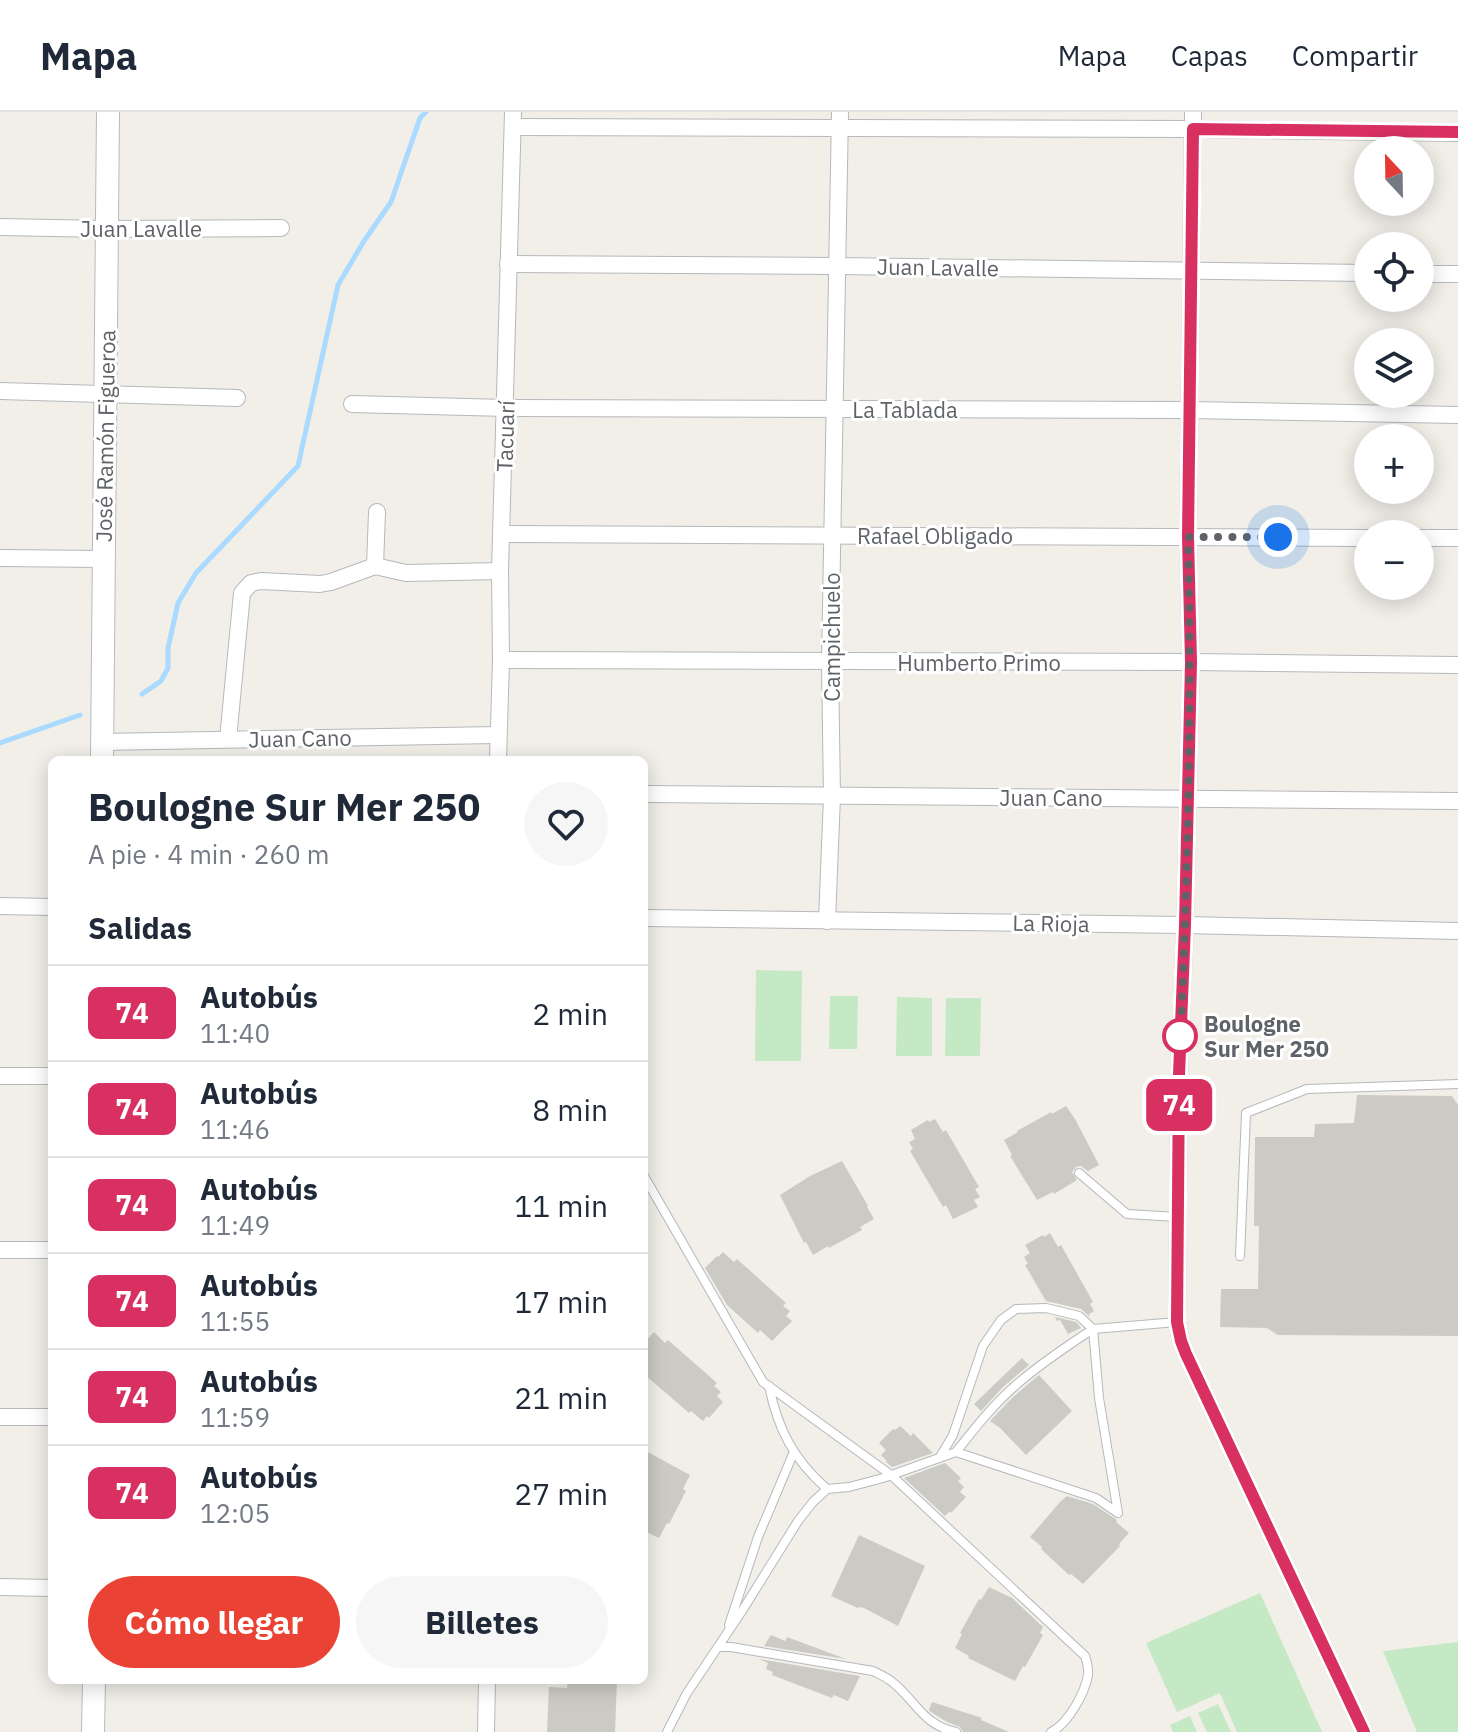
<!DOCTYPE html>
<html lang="es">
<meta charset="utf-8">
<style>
:root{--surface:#fff;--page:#f6f6f7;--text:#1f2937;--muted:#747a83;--line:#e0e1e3;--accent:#ea4335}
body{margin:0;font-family:"IBM Plex Sans",sans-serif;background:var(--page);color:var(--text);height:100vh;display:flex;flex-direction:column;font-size:30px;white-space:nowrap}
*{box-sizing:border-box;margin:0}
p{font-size:26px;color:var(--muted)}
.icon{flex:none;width:44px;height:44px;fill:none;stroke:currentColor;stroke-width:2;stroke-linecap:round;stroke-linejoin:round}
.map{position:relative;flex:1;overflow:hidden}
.details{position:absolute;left:48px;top:644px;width:600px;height:928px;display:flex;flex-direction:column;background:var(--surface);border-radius:12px;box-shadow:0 4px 20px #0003}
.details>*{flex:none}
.badge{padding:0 16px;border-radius:12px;font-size:28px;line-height:52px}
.needle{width:52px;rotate:338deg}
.buttons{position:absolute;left:1354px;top:24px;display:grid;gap:16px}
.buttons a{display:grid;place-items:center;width:80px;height:80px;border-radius:50%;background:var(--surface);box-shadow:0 4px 20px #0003;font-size:40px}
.you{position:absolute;width:40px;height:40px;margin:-20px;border:6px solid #fff;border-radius:50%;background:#1a73e8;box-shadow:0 0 0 12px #1a73e833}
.map>.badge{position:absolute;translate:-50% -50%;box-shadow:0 0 0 4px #fff}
h2{padding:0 40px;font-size:30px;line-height:72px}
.round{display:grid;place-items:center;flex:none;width:84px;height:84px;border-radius:42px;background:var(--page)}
.head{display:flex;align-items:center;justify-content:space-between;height:136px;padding:0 40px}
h1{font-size:38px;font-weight:800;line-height:60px}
.primary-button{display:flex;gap:16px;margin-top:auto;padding:16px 40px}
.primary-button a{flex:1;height:92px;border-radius:48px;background:var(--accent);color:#fff;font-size:32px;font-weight:800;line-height:92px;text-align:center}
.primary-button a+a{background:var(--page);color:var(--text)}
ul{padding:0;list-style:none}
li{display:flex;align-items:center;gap:24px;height:96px;padding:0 40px;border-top:2px solid var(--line)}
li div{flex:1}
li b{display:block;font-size:30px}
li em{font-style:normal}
li .badge{min-width:88px;font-weight:700;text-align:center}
header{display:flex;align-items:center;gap:48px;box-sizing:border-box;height:112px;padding:0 40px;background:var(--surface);border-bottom:2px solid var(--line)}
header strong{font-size:38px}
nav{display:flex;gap:44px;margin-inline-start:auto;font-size:28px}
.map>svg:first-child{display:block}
.green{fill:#c5e8c5}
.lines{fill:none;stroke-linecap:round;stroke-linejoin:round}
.stream{stroke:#aadaff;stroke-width:5}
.building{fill:#cccac5}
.service-casing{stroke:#b5b8bc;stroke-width:10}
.minor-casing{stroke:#b5b8bc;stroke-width:18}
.secondary-casing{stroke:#b6babf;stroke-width:24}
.service{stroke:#fff;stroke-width:8}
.minor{stroke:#fff;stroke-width:16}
.secondary{stroke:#fff;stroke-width:22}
.line-casing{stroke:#fff;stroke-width:18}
.line{stroke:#d93062;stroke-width:12}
.walk{stroke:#5f6368;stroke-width:8;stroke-dasharray:0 14.4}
.stop-dot{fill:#fff;stroke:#d93062;stroke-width:4}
.labels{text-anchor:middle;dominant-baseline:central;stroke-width:6;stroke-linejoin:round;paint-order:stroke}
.street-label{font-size:22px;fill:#5f6368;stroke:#fff}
.stop-label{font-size:22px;font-weight:bold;fill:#5f6368;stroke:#fff;text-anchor:start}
</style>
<header>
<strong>Mapa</strong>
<nav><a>Mapa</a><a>Capas</a><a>Compartir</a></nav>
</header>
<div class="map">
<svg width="1458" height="1620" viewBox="0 0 1458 1620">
<rect width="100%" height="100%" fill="#f1efe8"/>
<g class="green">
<path d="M756,858L802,859L801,949H755Z"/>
<path d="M830,884H858L857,937H829Z"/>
<path d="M897,885L932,886V944H896Z"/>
<path d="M946,886H981L980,944H945Z"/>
<path d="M1260,1481L1322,1620H1237L1220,1581L1177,1600L1146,1531Z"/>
<path d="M1458,1530V1620H1417L1383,1539Z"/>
<path d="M1218,1592L1231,1620H1207L1198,1601Z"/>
<path d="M1190,1604L1197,1620H1173L1170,1613Z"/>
</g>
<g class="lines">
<g class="stream">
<path d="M142,582L161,569L168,556V536L178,491L196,461L298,354L338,173L364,129L391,90L420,6L426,0"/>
<path d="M0,631L80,603"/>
</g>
</g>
<g class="building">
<path d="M1357,983L1452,984L1458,993V1224L1278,1223L1267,1216L1220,1215L1221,1177H1258L1259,1114H1254L1255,1025H1314L1315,1012L1354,1011Z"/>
<path d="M1066,994L1075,1007L1099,1053L1088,1059L1081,1054L1076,1055L1072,1060L1077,1068L1054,1082L1053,1080L1037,1088L1010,1044L1012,1043L1004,1028L1018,1020L1017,1019L1051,1000L1052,1002Z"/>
<path d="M935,1007L943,1020L946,1018L979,1075L975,1077L980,1085L974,1088L978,1095L953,1107L946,1093L943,1095L910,1039L913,1037L909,1030L915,1027L911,1018L928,1008L929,1010Z"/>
<path d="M842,1049L868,1094L867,1095L874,1107L860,1115L862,1118L829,1136L828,1134L813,1143L806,1130L804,1131L780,1083L810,1064Z"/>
<path d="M1050,1121L1058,1135L1061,1133L1093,1190L1090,1192L1094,1199L1089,1202L1090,1205L1081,1197L1046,1189L1025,1153L1028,1152L1024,1145L1030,1141L1025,1133L1043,1123L1044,1125Z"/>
<path d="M723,1140L734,1150L737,1147L786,1191L783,1194L790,1199L786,1204L792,1209L772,1229L760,1218L758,1221L727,1193L705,1156L717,1144L718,1145Z"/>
<path d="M1055,1205L1076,1210L1081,1216L1068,1222L1060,1208L1057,1209Z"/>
<path d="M654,1220L665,1231L668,1228L717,1271L714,1274L721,1280L717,1284L723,1290L709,1306L707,1304L703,1309L691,1299L689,1301L644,1262V1231Z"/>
<path d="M1022,1246L1029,1253L1003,1275L981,1299L974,1292Z"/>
<path d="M1039,1263L1072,1299L1026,1343L1000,1316L990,1309L1012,1286Z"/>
<path d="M900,1314L911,1324L913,1321L933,1341L892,1355L886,1350L887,1349L881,1343L886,1338L879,1331L893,1317L895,1318Z"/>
<path d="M644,1338L690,1363L683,1377L686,1379L669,1412L667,1411L659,1426L644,1419Z"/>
<path d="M945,1351L961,1366L958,1369L964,1375L960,1380L966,1385L951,1401L950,1399L945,1404L904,1366Z"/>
<path d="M1067,1384L1093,1392L1117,1408L1116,1410L1129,1421L1119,1432L1120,1434L1083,1472L1071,1462L1069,1463L1041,1437L1042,1435L1030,1425L1060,1390Z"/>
<path d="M859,1423L925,1454L898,1514L864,1496L859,1495L858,1496L831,1484Z"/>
<path d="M989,1475L1012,1486L1043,1515L1040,1521L1043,1523L1025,1555L1023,1554L1015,1569L968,1546L969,1544L955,1536L962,1522L960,1521L979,1487L981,1488Z"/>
<path d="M771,1523L785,1529L787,1525L846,1547L764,1534Z"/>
<path d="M759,1547L860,1564L848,1589L834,1583L832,1586L772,1563L773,1560L766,1557L768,1551Z"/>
<path d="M568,1568H617L615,1620H547L549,1575L567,1576Z"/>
<path d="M932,1590L982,1606L981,1608L1009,1620H963L960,1615L947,1610L931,1600L929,1598Z"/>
</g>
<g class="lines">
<g class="service-casing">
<g id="service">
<path d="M1079,1061L1127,1102L1177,1105"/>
<path d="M644,1064L763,1270L891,1363L1085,1544C1087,1550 1089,1556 1088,1563C1085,1581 1068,1612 1051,1620"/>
<path d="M1240,1144L1246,1001L1307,977L1458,972"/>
<path d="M769,1274C778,1318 794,1348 827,1377"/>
<path d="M940,1345L953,1323L983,1234L1001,1208L1016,1197L1046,1196L1079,1204L1093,1217C1067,1234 1040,1252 1016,1273C993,1293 975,1316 956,1340"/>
<path d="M729,1513L758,1425L793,1342"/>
<path d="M718,1535H731L873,1559C879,1562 886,1565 891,1569C915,1587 922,1613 956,1620"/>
<path d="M667,1620L687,1581L742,1499L798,1409L813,1390L827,1377L849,1375L883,1366L956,1340L1096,1386L1118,1401L1099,1286L1093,1217L1177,1210"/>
</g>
</g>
<g class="minor-casing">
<g id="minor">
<path d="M1193,0L1188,425L1191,550L1185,813L1179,963L1177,1210L1181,1229L1186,1242L1364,1620"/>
<path d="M513,15L1193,17L1458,21"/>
<path d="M0,115L107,117L281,116"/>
<path d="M508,152L838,154L1368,161"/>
<path d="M1420,162H1458"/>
<path d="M0,279L237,286"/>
<path d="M352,292L506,296L1189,298L1458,303"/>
<path d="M502,422L1368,426"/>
<path d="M1420,426H1458"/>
<path d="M0,446L103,447"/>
<path d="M375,454L377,400"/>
<path d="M501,548L1191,550L1458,553"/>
<path d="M228,627L242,481L251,471L261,469L320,472L331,470L375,454L406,461L500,459"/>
<path d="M102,630L497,623"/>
<path d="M498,648L501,548L500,459L513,0"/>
<path d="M644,682L1458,689"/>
<path d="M0,794L52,795"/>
<path d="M644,806L1185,813L1458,819"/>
<path d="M827,809L832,684L830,550L840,0"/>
<path d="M0,964H52"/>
<path d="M0,1138H52"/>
<path d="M0,1305H52"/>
<path d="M0,1475L52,1476"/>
<path d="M486,1620L487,1568"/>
</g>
</g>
<g class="secondary-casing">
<g id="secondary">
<path d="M102,648L108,0"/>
<path d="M93,1620L94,1568"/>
</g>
</g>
<use href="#service" class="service"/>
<use href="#minor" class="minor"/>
<use href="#secondary" class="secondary"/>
</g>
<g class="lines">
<g class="line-casing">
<path id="line" d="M1364,1620L1186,1242L1181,1229L1177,1210L1179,963L1185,813L1191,550L1188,425L1193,17L1458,20"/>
</g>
<use href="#line" class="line"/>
<path class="walk" d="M1180,924V933C1188,763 1192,594 1188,425H1278"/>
</g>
<circle class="stop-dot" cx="1180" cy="924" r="16"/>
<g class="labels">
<g class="street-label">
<text x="141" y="116">Juan Lavalle</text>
<text transform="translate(938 155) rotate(1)">Juan Lavalle</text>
<text x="905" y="297">La Tablada</text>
<text transform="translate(105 324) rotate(-89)">José Ramón Figueroa</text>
<text transform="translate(505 324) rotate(-88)">Tacuarí</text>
<text x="935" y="423">Rafael Obligado</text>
<text transform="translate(831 525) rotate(-90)">Campichuelo</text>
<text x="979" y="550">Humberto Primo</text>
<text transform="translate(300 626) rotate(-1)">Juan Cano</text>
<text x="1051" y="685">Juan Cano</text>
<text transform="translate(1051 811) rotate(1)">La Rioja</text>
</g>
<g class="stop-label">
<text x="1204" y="911">Boulogne<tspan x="1204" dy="25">Sur Mer 250</tspan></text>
</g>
</g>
</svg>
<div class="buttons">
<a><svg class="needle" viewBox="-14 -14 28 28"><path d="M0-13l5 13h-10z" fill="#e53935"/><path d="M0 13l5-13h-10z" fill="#747a83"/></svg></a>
<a><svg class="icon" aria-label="locate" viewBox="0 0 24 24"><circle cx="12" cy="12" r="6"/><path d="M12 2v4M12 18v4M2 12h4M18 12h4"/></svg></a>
<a><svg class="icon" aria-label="layers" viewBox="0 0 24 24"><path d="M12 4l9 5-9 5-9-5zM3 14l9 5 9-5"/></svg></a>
<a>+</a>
<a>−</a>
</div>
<div class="you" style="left:1278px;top:425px"></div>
<b class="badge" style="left:1179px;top:993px;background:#d93062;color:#fff">74</b>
<section class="details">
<div class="head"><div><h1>Boulogne Sur Mer 250</h1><p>A pie · 4 min · 260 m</p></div><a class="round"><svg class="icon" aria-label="heart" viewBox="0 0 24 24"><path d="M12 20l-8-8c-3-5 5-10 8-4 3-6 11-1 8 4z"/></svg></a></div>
<h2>Salidas</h2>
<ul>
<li><span class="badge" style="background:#d93062;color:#fff">74</span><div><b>Autobús</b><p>11:40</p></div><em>2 min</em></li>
<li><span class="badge" style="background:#d93062;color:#fff">74</span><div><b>Autobús</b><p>11:46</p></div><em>8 min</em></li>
<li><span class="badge" style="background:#d93062;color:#fff">74</span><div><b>Autobús</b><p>11:49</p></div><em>11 min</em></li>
<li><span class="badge" style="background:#d93062;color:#fff">74</span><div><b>Autobús</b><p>11:55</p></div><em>17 min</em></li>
<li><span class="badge" style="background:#d93062;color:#fff">74</span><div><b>Autobús</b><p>11:59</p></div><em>21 min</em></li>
<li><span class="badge" style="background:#d93062;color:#fff">74</span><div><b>Autobús</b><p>12:05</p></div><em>27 min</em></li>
</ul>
<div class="primary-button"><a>Cómo llegar</a><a>Billetes</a></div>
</section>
</div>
